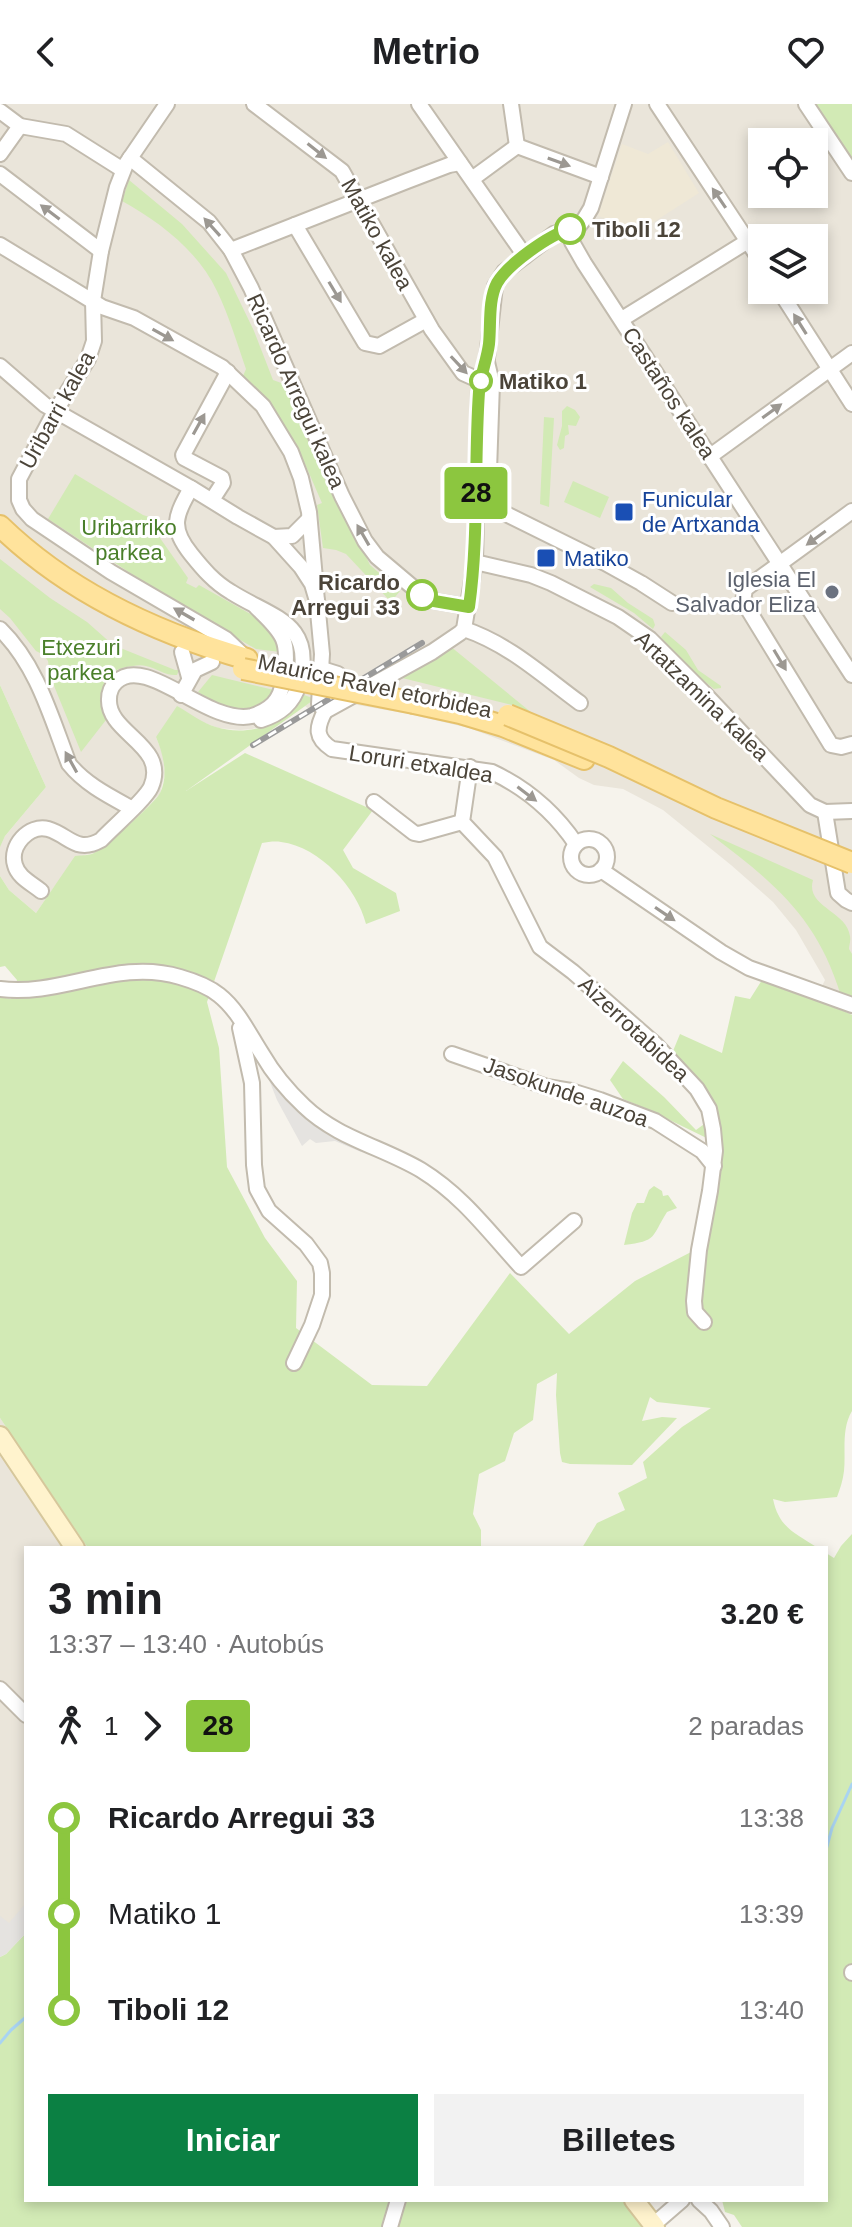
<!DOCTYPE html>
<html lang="es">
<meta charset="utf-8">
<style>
:root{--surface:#fff;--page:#f2f2f2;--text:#202124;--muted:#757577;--accent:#0b8043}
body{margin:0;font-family:Helvetica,sans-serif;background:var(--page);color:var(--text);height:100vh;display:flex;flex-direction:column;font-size:30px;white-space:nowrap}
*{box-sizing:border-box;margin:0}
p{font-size:26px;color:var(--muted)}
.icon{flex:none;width:44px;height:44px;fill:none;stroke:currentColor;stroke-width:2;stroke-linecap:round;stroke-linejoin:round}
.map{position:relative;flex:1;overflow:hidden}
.drawer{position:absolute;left:24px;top:1442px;width:804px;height:656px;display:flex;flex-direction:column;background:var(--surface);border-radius:0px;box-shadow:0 4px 12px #0003}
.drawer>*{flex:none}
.badge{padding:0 16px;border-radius:6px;font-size:28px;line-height:52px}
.fabs{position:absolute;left:748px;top:24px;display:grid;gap:16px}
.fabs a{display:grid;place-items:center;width:80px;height:80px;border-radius:0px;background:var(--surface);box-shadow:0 4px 12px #0003;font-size:40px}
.map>.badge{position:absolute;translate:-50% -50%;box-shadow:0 0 0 4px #fff}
.legs{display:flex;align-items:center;gap:12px;height:88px;padding:0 24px;font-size:26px}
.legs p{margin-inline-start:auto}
.summary{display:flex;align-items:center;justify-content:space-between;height:136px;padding:0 24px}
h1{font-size:44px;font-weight:700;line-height:60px}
.button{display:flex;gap:16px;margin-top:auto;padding:16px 24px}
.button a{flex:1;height:92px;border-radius:0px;background:var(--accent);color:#fff;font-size:32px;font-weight:700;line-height:92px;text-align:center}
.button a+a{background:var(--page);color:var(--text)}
ul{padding:0 24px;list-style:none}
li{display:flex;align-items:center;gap:28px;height:96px;font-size:30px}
li i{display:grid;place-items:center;width:12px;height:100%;margin:0 10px;background:currentColor}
li i::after{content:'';width:20px;height:20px;margin:-10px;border:6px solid;border-radius:50%;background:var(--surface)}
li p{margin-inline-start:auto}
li:first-child i{background:linear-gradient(#0000 50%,currentColor 0)}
li:last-child i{background:linear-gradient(currentColor 50%,#0000 0)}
header{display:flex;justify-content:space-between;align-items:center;height:104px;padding:0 24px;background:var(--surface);font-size:36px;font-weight:700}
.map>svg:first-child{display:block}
.residential{fill:#eae5da;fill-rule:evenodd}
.education{fill:#efe8d6}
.green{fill:#d2eab5}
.parking{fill:#e5e3e0}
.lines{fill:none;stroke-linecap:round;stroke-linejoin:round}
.stream{stroke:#a9d4f2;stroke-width:3}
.street-casing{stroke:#c2bbae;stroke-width:18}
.secondary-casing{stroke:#d6c79b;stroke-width:22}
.primary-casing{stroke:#e6c16a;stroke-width:24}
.street{stroke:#fff;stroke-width:14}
.secondary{stroke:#fff3cd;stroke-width:18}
.primary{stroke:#ffe39c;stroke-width:20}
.rail-casing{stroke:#9a9a9a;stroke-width:6}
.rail{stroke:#fff;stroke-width:3;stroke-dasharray:9;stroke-linecap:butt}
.primary-bridge-casing{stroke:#e6c16a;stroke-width:24;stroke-linecap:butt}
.primary-bridge{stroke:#ffe39c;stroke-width:20}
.oneway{fill:#9c9892}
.line-1-casing{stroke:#fff;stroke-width:18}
.line-1{stroke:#8cc63f;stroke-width:12}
.stop-1-dot{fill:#fff;stroke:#8cc63f;stroke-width:4}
.transit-dot{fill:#1a4fb4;stroke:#fff;stroke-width:3}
.worship-dot{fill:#6b7280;stroke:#fff;stroke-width:3}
.labels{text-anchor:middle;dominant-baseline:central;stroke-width:6;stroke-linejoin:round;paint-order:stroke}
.stop-label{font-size:22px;font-weight:bold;fill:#4b4439;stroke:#fff;text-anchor:start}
.street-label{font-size:22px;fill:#4b4439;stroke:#fff}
.transit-label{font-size:22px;fill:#164399;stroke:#fff;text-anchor:start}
.park-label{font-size:22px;fill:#4a7f2a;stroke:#fff}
.worship-label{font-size:22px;fill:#5b616d;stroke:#fff;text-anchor:end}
</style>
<header><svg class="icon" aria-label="back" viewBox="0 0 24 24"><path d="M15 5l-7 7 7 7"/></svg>Metrio<svg class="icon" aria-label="heart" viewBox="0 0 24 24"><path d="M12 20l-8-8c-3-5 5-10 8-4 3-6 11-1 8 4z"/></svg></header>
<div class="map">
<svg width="852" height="2123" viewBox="0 0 852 2123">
<rect width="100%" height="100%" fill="#f6f3ec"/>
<g class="residential">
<path d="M0,0H852V911L815,896L825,876L796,826L773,798L731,761L663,706L623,685L594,681L579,674L554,656L469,624L409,610L352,600L326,602L313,608L305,602L314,596L299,602L278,618L252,625L240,626L218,624L205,619L156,633L163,651L165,669L160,690L136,714L95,749L85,751L54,783L36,809L9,786L0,772V742L5,732L46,683L0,581ZM762,38H814V90H762ZM762,134H814V186H762Z"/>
<path d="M0,1314L88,1444H26V1829L0,1853Z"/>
</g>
<path class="education" d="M668,38L699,89L635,130L626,121L598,112L622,40L648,50Z"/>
<g class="green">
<path d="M808,0H852V69Z"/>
<path d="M129,76L182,120L226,169L254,227L273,276L284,280L370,461L400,487L391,498L346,450L336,446L323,444L317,401L322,399C299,345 286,313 243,272L246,265C237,239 229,212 217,187C198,147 160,118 122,97Z"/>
<path d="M567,302L575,306L580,313L576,322L568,321L569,330L565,332L564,344L560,346L557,341L562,322V307Z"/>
<path d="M544,313L554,314L549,403L540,400Z"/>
<path d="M75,370L143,411L156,415L160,434L188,474L186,479L196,484L199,481L254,512L273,528L280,548L256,545L182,503L48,415Z"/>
<path d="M573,377L609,393L600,414L564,398Z"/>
<path d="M0,455L50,494L87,518L113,541L175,566H179L177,571C165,572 157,564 146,562C140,560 132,562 126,563C100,568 98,595 106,616L81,648L50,572L48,557L44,551L36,547L10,514L0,505Z"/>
<path d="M594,480L611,484L628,499L653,515L655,521L653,525L634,509L590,483Z"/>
<path d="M665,528L686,546L698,566L721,582V584L714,585C695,570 676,553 661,533Z"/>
<path d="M450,542L532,609L512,601L394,572Z"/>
<path d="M212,571L274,586C253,620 224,604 198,588Z"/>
<path d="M0,581L46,683L5,732L0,743Z"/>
<path d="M304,591L315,595L186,687L245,649L373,706L343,746L353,764L396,789L400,807L366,820C357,784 320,743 281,738C275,737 268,738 262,739L207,898L219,944L227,1063L265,1134L297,1177L296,1224L372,1281L427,1282L510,1169L569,1230L635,1177L693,1147L714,1092L723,1042L647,1005L623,995L610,976L623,957L664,993L696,1026L718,1010L673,947L680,930L722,949L735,892L750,895L762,876L846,908L852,911V1307C841,1325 846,1348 844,1367C843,1376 840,1385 837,1393L785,1398L773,1395C779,1424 795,1429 818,1444H582L597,1419L625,1406L618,1389L647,1374L643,1358L682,1323L711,1304L657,1298L650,1293L642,1317L662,1313L677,1314L632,1361L570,1360L562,1358L560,1349L556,1291L557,1269L537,1280L533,1316L514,1329L505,1357L479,1370L473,1410L481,1426V1444H88L0,1314V893L11,895L17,876L5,862L0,863V772L9,786L36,809L75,752C81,751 88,752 94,749C104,744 155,699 160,689C169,671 163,650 156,633L177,602C190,609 202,619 216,623C247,633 289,621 304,591Z"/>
<path d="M710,730L813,776C805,803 847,807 850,832C851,837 849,841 849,845L852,850V892H841C817,812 773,778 710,730Z"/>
<path d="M654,1082L662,1087L663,1092L668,1091L677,1104L667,1108C651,1133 658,1137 624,1141L632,1109L637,1099H644L649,1086Z"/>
<path d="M852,1430V2123H742L734,2111L725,2108L722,2096H826V1449L834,1454L841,1442Z"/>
<path d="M26,1829V2096H624L646,2123H0V1853L6,1850Z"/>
</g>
<g class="parking">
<path d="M264,963L376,1050L361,1048L335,1037L316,1039L310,1035L302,1042L277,996Z"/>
<path d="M26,1799V1829L6,1850L0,1853V1812L9,1819Z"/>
</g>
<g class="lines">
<g class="stream">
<path d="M826,1746L832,1724L852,1680"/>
<path d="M0,1939L11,1926L26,1913"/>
</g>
<g class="street-casing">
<g id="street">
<path d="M167,0L126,60L117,83L101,147L93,197L94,237L88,255L53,311L19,375V396L23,405L32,415L111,468L226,535L244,552"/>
<path d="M254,0L342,67L432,226L463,269L481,277"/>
<path d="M419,0L525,152"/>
<path d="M511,0L517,42"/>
<path d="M657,0L762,159"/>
<path d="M806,0L852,69"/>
<path d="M0,7L20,22L66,30L123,66"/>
<path d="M517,42L601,73"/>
<path d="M0,50L20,22"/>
<path d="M130,54L209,118L231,146L251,184L342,392L365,437L377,453L422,491L434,497L469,503"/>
<path d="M0,70L101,147"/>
<path d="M472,75L517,42"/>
<path d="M295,121L365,239L379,242L426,216"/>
<path d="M568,126L572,138L584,159L852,571"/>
<path d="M0,141L102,203L134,214L222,263L263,302L291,348L301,374L309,408L317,497"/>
<path d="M231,146L407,77L449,61L460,59"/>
<path d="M779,186L852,300"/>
<path d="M622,215L748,137"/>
<path d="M487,258L492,279L488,396L492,402L504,409L605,459L641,479L672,499"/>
<path d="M0,262L45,301L191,384L238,413L274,433L301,463L312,480L317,497L322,550L319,600L325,607"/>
<path d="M709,353L852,249"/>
<path d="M191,384C176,411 169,423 191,450C203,465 214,478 231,488C272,514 316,518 299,580C293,600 280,610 261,616"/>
<path d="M212,396L223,379L222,374L184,354L183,351L228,268"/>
<path d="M852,407L745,485L743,497L831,641L841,643L852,640"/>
<path d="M274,433L292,432L309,415"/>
<path d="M475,458L531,471L551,479L618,513L650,535L703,588L810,701L825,708L852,707"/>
<path d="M0,525C37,561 51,613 69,660C85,680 109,692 131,704"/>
<path d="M464,525C509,540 543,572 580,599"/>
<path d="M182,548L189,573"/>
<path d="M322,565L338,570L347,587L346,591"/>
<path d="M181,591L195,566L212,558"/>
<path d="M325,607L432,548L460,529L464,525L475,458L479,285L487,254L495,182L504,168L554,130L578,123L585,114L591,104L624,0"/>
<path d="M325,607C316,624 315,634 332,645L492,668C526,684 555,709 576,740"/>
<path d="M470,663L462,718L495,753L540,843L573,868L655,940L697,985L709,1005L713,1025L715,1047L710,1087L699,1146L694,1197L695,1208L704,1218"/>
<path d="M374,698L414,729L419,730L462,718"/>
<path d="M825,708L838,789L846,796L852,799"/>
<circle cx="589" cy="753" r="18"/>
<path d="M601,766L721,848L749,864L852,901"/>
<path d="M41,787C31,779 18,773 15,761C9,742 29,720 48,725C69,731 76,750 101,736C112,724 145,696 151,683C169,641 107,630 109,595C109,588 111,583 116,578C146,549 208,622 252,612C261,609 272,603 277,595C285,582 289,549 283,535C278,523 265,512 256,503"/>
<path d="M0,885C62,893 117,854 180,873C194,877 208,882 219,891C238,906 249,930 262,950C273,969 288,987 304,1002C337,1034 382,1043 421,1066C463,1092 488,1127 521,1163L574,1117"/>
<path d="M240,924L252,979L254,1061L257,1085L269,1107L306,1140L320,1159L322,1169V1191L312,1221L294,1259"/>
<path d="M452,950L547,983L571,987L600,996L655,1017L702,1047L714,1062"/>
<path d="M0,1585L26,1611"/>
<path d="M852,1868V1869"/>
<path d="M699,2096L711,2107L722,2123"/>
<path d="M660,2115L682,2096"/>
<path d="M390,2123L398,2096"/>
</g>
</g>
<g class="secondary-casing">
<g id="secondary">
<path d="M0,1332L75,1444"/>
<path d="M634,2096L655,2123"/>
</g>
</g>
<g class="primary-casing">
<g id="primary">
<path d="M0,422C69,489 156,529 247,555"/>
<path d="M414,599L460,609L503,622L584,655"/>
</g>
</g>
<use href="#street" class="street"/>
<use href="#secondary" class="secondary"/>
<use href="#primary" class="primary"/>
<g class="rail-casing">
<path id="rail" d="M253,641L422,539"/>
</g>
<use href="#rail" class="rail"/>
<g class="primary-bridge-casing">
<g id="primary-bridge">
<path d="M243,565L414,599"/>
<path d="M508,611L609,653L716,704L852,759"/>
</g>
</g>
<use href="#primary-bridge" class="primary-bridge"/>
</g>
<defs><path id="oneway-solid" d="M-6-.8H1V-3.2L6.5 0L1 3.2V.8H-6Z" transform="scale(2)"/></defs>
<g class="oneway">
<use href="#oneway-solid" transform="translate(317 47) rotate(38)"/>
<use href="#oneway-solid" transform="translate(559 58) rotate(20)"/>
<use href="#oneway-solid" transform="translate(719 94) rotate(-124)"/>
<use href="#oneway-solid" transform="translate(50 108) rotate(-143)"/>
<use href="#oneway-solid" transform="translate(212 123) rotate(-132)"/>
<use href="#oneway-solid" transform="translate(335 188) rotate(59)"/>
<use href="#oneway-solid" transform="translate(800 220) rotate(-122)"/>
<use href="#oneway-solid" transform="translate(163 231) rotate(29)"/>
<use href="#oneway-solid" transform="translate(459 261) rotate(47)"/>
<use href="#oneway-solid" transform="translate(772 307) rotate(-36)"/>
<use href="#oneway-solid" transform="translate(199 320) rotate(-61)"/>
<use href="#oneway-solid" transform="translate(363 431) rotate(-120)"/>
<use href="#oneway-solid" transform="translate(816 434) rotate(144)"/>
<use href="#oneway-solid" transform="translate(184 510) rotate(-150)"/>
<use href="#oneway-solid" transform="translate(780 556) rotate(59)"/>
<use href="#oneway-solid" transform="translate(71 658) rotate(-119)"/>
<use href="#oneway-solid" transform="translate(527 690) rotate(37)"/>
<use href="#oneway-solid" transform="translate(665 810) rotate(34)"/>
</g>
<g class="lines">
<g class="line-1-casing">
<path id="line-1" d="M422,491L434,497L469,503C479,432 474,360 479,288C480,272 487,256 489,240C491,221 488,196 497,179C508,160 549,131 570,125"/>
</g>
<use href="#line-1" class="line-1"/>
</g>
<g class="stop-1-dot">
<circle cx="570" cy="125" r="14"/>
<circle cx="481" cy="277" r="10"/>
<circle cx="422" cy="491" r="14"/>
</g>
<g class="transit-dot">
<rect x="614" y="398" width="20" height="20" rx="4"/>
<rect x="536" y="444" width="20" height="20" rx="4"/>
</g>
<circle class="worship-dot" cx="832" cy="488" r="8"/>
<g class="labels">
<g class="stop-label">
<text x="592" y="125">Tiboli 12</text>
<text x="499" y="277">Matiko 1</text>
<text x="400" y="478" text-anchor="end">Ricardo<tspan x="400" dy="25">Arregui 33</tspan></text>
</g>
<g class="street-label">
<text transform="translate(377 130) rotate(61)">Matiko kalea</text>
<text transform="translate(296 287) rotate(66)">Ricardo Arregui kalea</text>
<text transform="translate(669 289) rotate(57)">Castaños kalea</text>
<text transform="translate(57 306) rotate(-61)">Uribarri kalea</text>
<text transform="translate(375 582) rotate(12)">Maurice Ravel etorbidea</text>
<text transform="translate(702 592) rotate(44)">Artatzamina kalea</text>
<text transform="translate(421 660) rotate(9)">Loruri etxaldea</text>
<text transform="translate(634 925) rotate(43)">Aizerrotabidea</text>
<text transform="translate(566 988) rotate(19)">Jasokunde auzoa</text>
</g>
<g class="transit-label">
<text x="642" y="395">Funicular<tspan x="642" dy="25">de Artxanda</tspan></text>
<text x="564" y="454">Matiko</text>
</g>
<g class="park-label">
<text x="129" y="423">Uribarriko<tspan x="129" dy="25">parkea</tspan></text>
<text x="81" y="543">Etxezuri<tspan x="81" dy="25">parkea</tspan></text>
</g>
<g class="worship-label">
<text x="816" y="475">Iglesia El<tspan x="816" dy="25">Salvador Eliza</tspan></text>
</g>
</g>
</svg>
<div class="fabs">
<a><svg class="icon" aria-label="locate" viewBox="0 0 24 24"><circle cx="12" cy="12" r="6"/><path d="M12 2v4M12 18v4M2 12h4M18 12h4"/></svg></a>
<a><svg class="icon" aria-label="layers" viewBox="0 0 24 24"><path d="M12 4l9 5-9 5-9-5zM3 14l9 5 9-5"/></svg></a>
</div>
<b class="badge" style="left:476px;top:389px;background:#8cc63f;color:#111">28</b>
<section class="drawer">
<div class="summary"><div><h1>3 min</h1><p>13:37 – 13:40 · Autobús</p></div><b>3.20 €</b></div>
<div class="legs"><svg class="icon" aria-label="walk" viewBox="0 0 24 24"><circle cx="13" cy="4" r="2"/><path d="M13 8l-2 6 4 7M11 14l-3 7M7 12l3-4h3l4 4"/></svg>1<svg class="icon" aria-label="forward" viewBox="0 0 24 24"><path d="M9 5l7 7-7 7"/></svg><b class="badge" style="background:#8cc63f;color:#111">28</b><p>2 paradas</p></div>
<ul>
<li><i style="color:#8cc63f"></i><b>Ricardo Arregui 33</b><p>13:38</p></li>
<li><i style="color:#8cc63f"></i><span>Matiko 1</span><p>13:39</p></li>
<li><i style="color:#8cc63f"></i><b>Tiboli 12</b><p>13:40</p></li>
</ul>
<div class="button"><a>Iniciar</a><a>Billetes</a></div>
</section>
</div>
